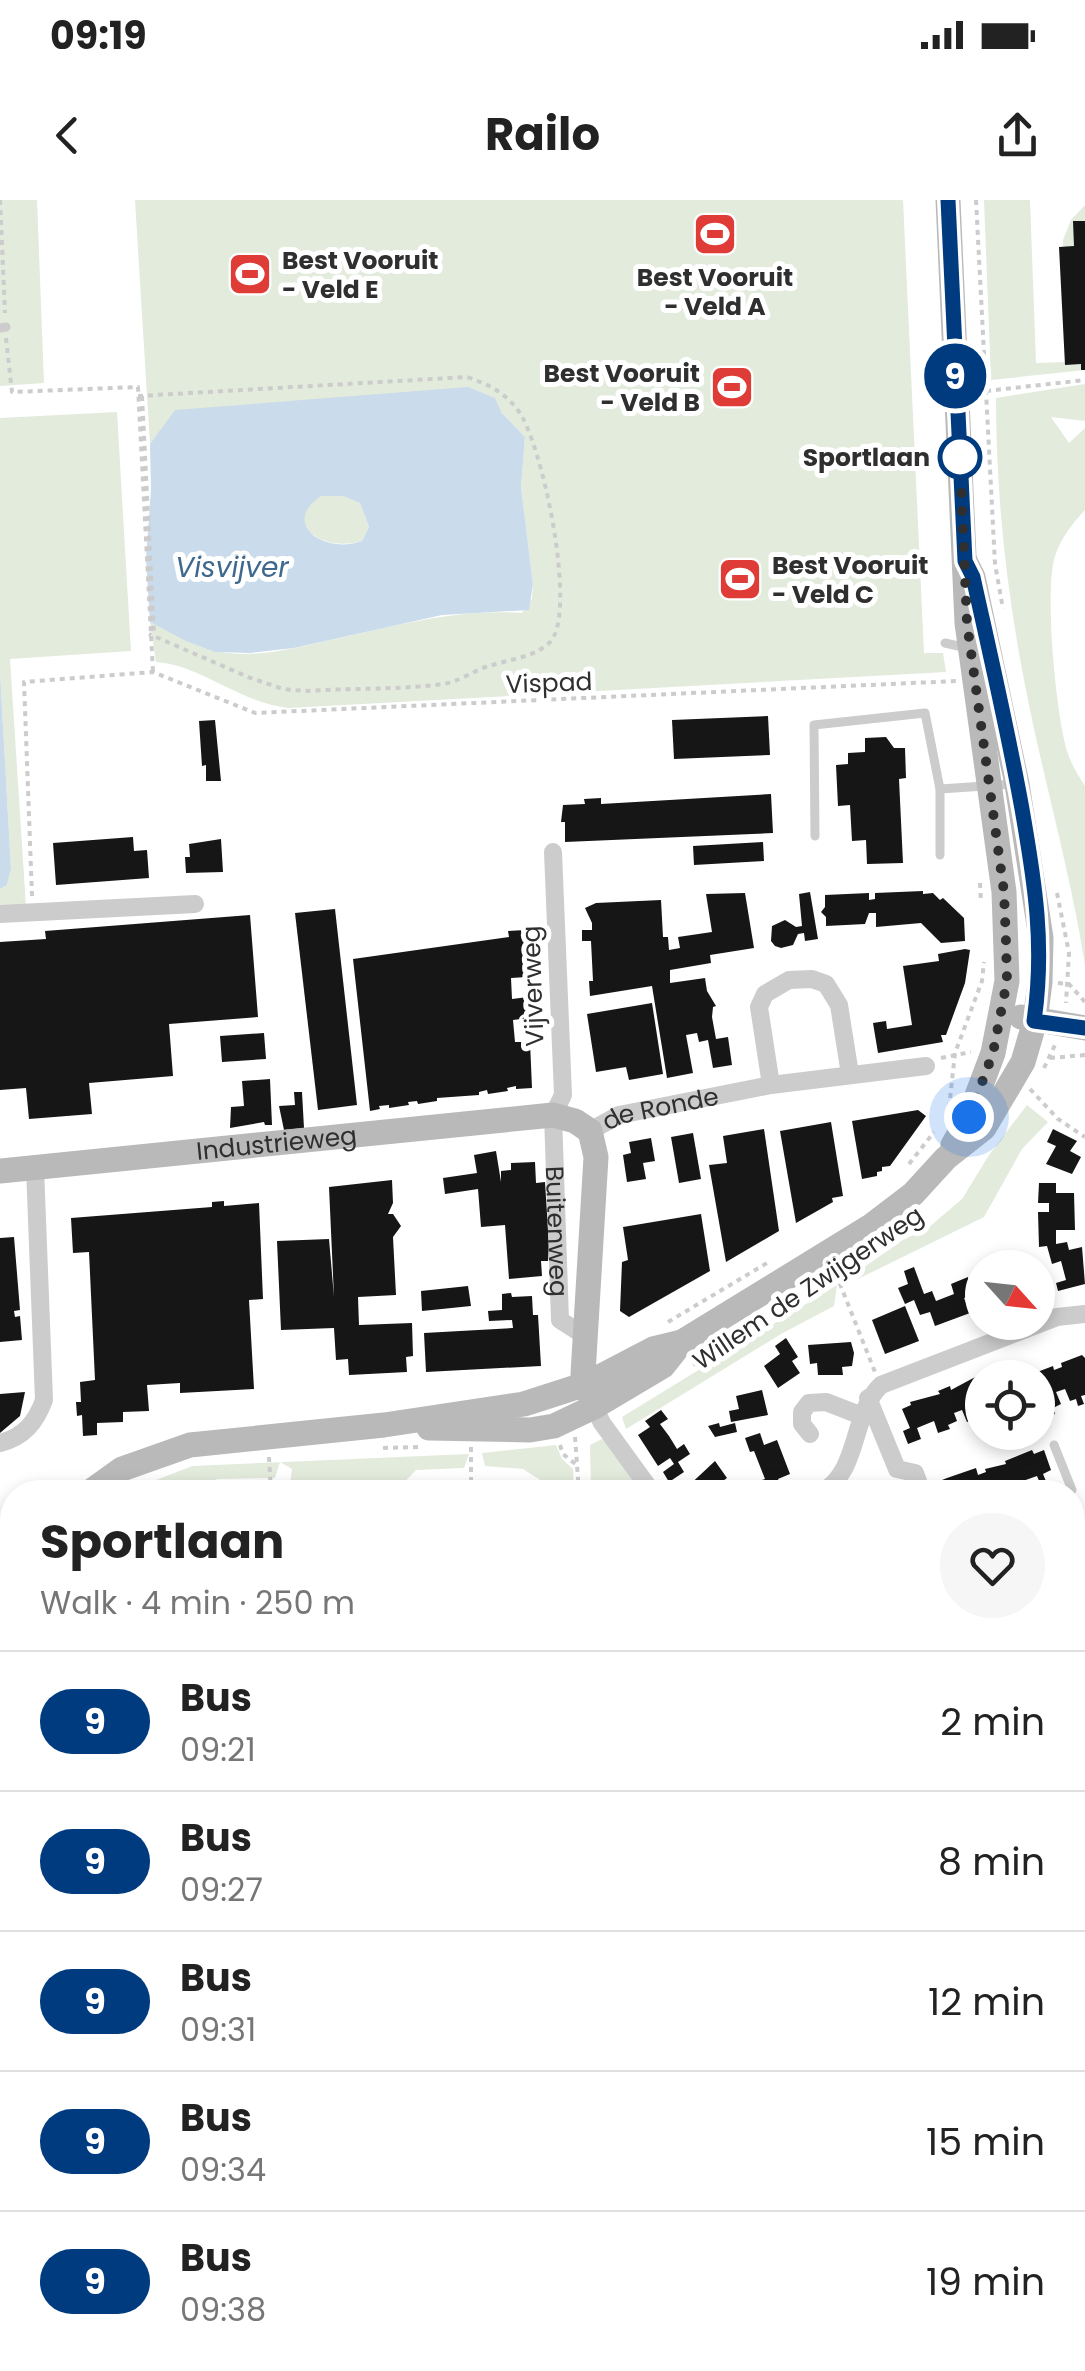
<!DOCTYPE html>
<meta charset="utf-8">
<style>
:root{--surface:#fff;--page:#f6f6f6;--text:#222;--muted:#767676;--line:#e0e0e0}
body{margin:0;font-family:Poppins,sans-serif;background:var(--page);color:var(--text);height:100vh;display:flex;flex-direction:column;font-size:38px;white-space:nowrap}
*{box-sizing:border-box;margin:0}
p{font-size:32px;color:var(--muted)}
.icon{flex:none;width:55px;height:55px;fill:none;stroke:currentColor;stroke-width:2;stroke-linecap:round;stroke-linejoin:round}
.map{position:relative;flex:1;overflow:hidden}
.panel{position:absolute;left:0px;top:1280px;width:1085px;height:892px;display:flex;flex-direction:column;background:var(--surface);border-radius:40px 40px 0 0;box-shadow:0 5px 15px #0003}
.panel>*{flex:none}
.badge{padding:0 20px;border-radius:32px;font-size:35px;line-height:65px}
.needle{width:65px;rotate:117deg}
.buttons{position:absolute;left:965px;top:1050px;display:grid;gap:20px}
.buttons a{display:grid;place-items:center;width:90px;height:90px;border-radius:50%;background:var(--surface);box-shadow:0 5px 15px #0003;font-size:50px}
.you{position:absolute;width:50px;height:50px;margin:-25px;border:8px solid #fff;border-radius:50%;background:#1a73e8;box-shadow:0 0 0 15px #1a73e833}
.map>.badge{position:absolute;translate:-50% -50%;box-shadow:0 0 0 5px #fff}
.round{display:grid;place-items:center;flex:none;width:105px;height:105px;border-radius:52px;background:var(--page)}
.summary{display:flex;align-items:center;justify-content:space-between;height:170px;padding:0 40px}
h1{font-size:48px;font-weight:700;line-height:75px}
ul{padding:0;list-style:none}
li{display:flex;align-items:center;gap:30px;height:140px;padding:0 40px;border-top:2px solid var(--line)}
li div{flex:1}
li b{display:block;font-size:38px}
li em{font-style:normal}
li .badge{min-width:110px;font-weight:700;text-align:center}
.status{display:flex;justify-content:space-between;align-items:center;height:70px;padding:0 50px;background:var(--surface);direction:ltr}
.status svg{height:28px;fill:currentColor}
header{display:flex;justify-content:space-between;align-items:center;height:130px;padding:0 40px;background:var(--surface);font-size:45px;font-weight:700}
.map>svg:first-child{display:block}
.green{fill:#e3ebdd}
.water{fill:#cadbeb;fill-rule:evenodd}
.building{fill:#161616}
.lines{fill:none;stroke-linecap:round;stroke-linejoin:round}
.path{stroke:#ccc;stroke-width:4;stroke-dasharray:5 5;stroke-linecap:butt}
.lane{stroke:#ccc;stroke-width:9}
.street{stroke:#ccc;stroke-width:18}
.secondary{stroke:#b9b9b9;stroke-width:25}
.line-casing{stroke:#fff;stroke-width:22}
.line{stroke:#003b80;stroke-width:15}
.walk{stroke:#2f2f2f;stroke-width:10;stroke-dasharray:0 18}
.stop-dot{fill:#fff;stroke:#003b80;stroke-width:5}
.labels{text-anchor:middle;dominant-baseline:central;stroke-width:10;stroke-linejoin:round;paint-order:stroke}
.poi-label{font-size:25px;font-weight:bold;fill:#2f2f2f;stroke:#fff;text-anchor:start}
.stop-label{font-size:25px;font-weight:bold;fill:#2f2f2f;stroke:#fff;text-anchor:end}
.street-label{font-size:25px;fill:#2f2f2f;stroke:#fff}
.water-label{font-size:28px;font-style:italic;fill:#3f688e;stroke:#fff}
</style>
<div class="status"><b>09:19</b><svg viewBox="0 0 49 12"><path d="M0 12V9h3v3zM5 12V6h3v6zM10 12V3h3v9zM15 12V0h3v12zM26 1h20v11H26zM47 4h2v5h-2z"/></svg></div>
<header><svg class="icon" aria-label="back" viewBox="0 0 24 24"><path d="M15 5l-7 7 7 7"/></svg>Railo<svg class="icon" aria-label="share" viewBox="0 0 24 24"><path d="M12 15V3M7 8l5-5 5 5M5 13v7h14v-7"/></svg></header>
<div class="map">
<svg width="1085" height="2171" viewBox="0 0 1085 2171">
<rect width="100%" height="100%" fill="#fff"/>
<g class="green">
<path d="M0,0H37L44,183L0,186Z"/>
<path d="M135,0H903L924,453H943L946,472L289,508C240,503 201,465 156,462L150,422C175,434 199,450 228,453C260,457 295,448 326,441C391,427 455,408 522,413L532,399L533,384L521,287L525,237L501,212L157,235L150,244Z"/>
<path d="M984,0H1030L1036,163L1067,162L1063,40L1071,20L1085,5V170L991,180Z"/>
<path d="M1085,184V221L1051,217L1069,243L1085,228V310C1072,324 1061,338 1055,356C1044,390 1056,515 1067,551C1071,564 1078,575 1085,586V765C1070,669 1042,575 1024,480C1006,387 996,293 996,198Z"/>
<path d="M117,212L131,451L10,459L26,707L0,711V689L7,685L11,669L0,472V218Z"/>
<path d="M320,296H343L360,303L369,327L362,341C325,353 279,324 320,296Z"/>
<path d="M1027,905L1048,922L1022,949L984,1017L858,1079L854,1074L903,1040L928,1028L962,999L989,955Z"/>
<path d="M837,1085L834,1106L781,1134L626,1229L622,1217Z"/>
<path d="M602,1239L609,1245L642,1292H591L590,1245Z"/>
<path d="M556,1245L562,1259L573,1269L574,1292H559L523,1269L485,1266L482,1253Z"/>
<path d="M469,1254L464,1268L416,1270L395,1292C359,1293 325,1289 290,1285L292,1269L280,1262L275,1278L217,1279L204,1292H131L136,1288L192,1266Z"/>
</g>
<g class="water">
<path d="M468,187L495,198L501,212L525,237L521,287L533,384L529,410L442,415L294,448L250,453L215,452L186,441L150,422L146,359L151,289L150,244L175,210ZM321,296H343L360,303L369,327L362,341C324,355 280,323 321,296Z"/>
<path d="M0,472L11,669L7,685L0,689Z"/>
</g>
<g class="building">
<path d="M1073,21H1085V170H1081V164L1065,165L1059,47L1074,46Z"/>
<path d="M768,516L770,555L674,559L672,520Z"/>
<path d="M215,520L221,581H206V565L202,566L199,521Z"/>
<path d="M886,537L894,548H905L906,578L899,579L903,663L867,664L866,640L852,641L850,605L838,606L836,565L848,564V553L865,552V538Z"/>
<path d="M771,594L773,633L565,642V622H561L563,605L585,604L584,599L601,598V604Z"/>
<path d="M133,637L134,651L147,650L149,678L56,685L53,643Z"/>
<path d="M221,639L223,672L186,673L185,657H190L189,644Z"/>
<path d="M763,642L764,661L694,665L693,646Z"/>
<path d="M923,691V694L933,693L940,700L943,698L964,718L965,741L941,743L921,723L876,727V713H869L865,724L826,726V717L821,712L825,707V695L869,693V700L875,699V693Z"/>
<path d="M810,692L818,739L805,741L804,733L798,734L793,745L781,748L775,746L771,741L772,726L785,720L796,727L802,726L799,694Z"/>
<path d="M745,693L754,748L710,755L711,763L670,770V783L705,778L707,791L716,806L713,807L712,817L716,839L728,837L732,865L713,868L708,840L699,842L697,833L686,835L693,873L667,878L652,786L590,796L589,781H593L591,741H582V730H592V723L585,708L596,703L661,700L663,737H668L669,750L680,748L678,737L712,732L706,694Z"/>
<path d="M335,709L357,905L318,910L295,713Z"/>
<path d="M250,715L258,817L169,824L173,876L89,883L92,914L29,919L26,888L0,890V742L46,739L45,731Z"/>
<path d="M525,730L527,777L511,778L512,799L528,797L529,818L513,820L515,842H530L532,888L516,889V886L507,888L508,891L488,894L487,890L479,892V895L437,898V901L418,904L417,901L408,902L409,905L389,908V905L379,906L380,909L370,911L353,759L509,737L508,731Z"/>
<path d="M965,749L970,750L965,783L946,835H941L943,842L878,853L873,823L886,821L887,829L912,825L903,766L939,761L938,754Z"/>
<path d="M652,803L663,874L629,880L626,867L596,872L587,814Z"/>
<path d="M264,833L266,859L222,862L220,836Z"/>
<path d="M270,879L272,925H265L264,922L230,928L231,907L244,906L242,881Z"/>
<path d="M294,892H302L304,928L284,930L279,906L295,905Z"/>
<path d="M918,910L926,916L890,966L882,967V971L877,972V976L862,979L852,921Z"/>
<path d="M831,922L843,996L832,998L833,1002L796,1023L780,931Z"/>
<path d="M764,929L779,1031L726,1062L709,965L727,963L723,936Z"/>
<path d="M1053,929L1077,941L1070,951L1081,957L1072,974L1046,964L1056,946L1047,942Z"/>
<path d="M693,933L701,979L679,983L671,937Z"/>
<path d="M651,938L655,961L643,963L646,979L627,982L623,955L631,953L629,942Z"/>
<path d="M496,951L501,982V971L511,970V963L535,962L536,983L545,982L549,1045L548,1061H541L542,1076L509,1079L505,1025L481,1027L478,989L445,994L443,978L477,973L474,955Z"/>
<path d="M392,980L393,1003L388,1014H393L401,1026L393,1037L396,1095L358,1097L359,1125L412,1123L413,1156L406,1157L407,1172L349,1175L348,1159L336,1160L334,1128L281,1130L277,1041L329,1039L334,1097L329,987Z"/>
<path d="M1039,983H1056V993H1074L1075,1030H1056V1044L1067,1042L1069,1050L1082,1047L1085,1084L1058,1091L1056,1083L1066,1080L1061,1061L1052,1064L1047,1046L1039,1047L1038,1012H1049V1003H1038Z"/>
<path d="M224,1001V1006L259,1003L263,1099L249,1100L254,1189L180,1193V1183L147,1185L149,1211L123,1212V1222L97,1223V1235L83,1236L82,1215L77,1216L76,1202H81L80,1182L95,1180L89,1052L73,1053L71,1018L212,1007V1002Z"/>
<path d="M701,1014L710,1071L629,1117L620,1111L622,1062L628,1060L623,1027Z"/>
<path d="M14,1037L20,1110L14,1111L15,1117L20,1116L22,1140L0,1142V1038Z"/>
<path d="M914,1067L924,1094L932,1091L936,1101L954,1094L951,1084L968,1077L969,1082L977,1079L982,1088V1100L976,1102L974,1095L964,1098L970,1113L935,1126L930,1112L920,1115L914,1100L905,1104L898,1088L908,1084L904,1071Z"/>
<path d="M468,1086L471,1106L422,1111L421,1091Z"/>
<path d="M511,1093L512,1097L532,1096L533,1115H538L541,1166L426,1172L424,1133L513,1128L512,1120L489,1121L488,1111L502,1110V1094Z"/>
<path d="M905,1106L919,1141L885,1154L872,1120Z"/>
<path d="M786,1138L798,1157L792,1161L800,1173L778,1188L764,1166L780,1154L775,1146Z"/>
<path d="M851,1142L854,1153L852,1166L842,1167L843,1175H818L817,1163L810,1164L808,1145Z"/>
<path d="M1082,1155L1085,1158V1195L1081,1196L1084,1204L1078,1206L1076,1199L1070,1201L1065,1189L1056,1192L1061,1204L1053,1208L1055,1214L1049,1216L1047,1210L1042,1212L1038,1201V1178L1032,1174L1053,1166L1054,1170L1062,1167L1061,1163Z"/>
<path d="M979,1175L982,1178V1210L977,1212L979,1218L967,1222L962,1210L954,1213L957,1221L948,1225L950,1229L938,1233L934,1221L917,1228L921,1239L908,1244L903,1231L910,1228L902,1209L911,1205L910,1202L940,1194L938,1191L950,1186L951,1190Z"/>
<path d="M762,1190L768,1215L731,1222L729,1211L739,1209L736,1196Z"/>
<path d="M25,1192L20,1216L0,1233V1194Z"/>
<path d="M661,1210L668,1219L660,1224L669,1236L677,1249L684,1244L690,1254L678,1262L684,1272L669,1282L663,1272L674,1264L670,1258L658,1266L638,1235L650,1227L645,1221Z"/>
<path d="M719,1223L720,1227L735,1223L737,1232L715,1237L708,1226Z"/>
<path d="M760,1233L764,1245L777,1240L790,1274L778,1279L782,1289L773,1292H763L759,1281L765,1279L754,1251L750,1252L745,1238Z"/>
<path d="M1032,1250L1034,1254L1044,1250L1051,1270L1043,1274L1048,1286L1042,1288L1037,1276L1020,1282L1024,1292H1011L1009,1287L994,1292H924L934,1288L932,1284L947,1278L976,1268L978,1275L986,1272L985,1269L1006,1264L1005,1261Z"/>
<path d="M715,1261L727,1278L716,1286L721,1292H666L663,1289L671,1284L684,1290Z"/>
<path d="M1083,1321L1085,1325V1428L1079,1413L1072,1416L1073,1385L1083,1381L1072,1383V1325Z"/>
<path d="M1085,1548V1671L1072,1648V1555Z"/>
<path d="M1085,1743V1775L1082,1769L1072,1774V1749Z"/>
<path d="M1083,1898L1082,1924L1072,1929V1903Z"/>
<path d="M230,2160H239L241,2163L259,2160L265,2171H223L220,2166Z"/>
<path d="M327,2160H353L358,2171L367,2166L370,2171H333Z"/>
<path d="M422,2160H465L471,2171H445L441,2163L431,2168Z"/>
<path d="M516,2160H557L560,2166L551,2171H522Z"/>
<path d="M674,2160H725L730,2169L689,2171L685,2164L678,2168Z"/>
<path d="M812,2160H820L823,2164L836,2160L842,2171H812L807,2162Z"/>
<path d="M911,2160H960L940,2171H907L904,2166Z"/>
</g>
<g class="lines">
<g class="path">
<path d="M0,0L5,113"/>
<path d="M976,0L995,364L1003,409"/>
<path d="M6,138L12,192L138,187L153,472"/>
<path d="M986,191L1085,180"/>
<path d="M138,196L467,177C487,184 503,191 517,209C542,239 579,417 549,443C534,457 512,459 492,465C476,469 459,482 443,484C398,490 351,488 305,491L283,489L248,477L149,434"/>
<path d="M142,196L154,434"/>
<path d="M980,683L981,703"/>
<path d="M1057,693L1069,753L1066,803"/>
<path d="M32,696L24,482L153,472L255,513L956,481"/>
<path d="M1058,783L1069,784L1085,802"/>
<path d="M941,858L971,852"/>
<path d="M1050,858L1085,855"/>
<path d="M1044,868L1055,845"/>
<path d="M1030,889L1058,919L1085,937"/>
<path d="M949,908L955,853L982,781L984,762"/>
<path d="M909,964L934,932"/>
<path d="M836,1074L875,1172"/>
<path d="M668,1122L767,1063"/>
<path d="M693,1165L790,1103"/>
<path d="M575,1237L579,1292"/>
<path d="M560,1245L563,1254L578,1266"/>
<path d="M471,1247V1292"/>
<path d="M383,1248L419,1247"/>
<path d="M269,1257L271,1292"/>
<path d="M61,1292L72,1282"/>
<path d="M12,1365L4,1394L3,1442L12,1657"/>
<path d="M1072,1716L1085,1709"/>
</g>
<g class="lane">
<path d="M0,128L6,127"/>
<path d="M945,443L967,448"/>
<path d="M815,636L814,525L925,513L940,589"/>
<path d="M940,655V589L1015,584"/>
<path d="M1054,1245L1072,1290L1067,1292"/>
</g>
<g class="street">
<path id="s1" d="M553,652L563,895L553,915L560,1120L585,1136"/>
<path d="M0,714L195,704"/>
<path d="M771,885L759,807L765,794L789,780L812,779L826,784L839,805L850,874"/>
<path id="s2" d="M590,931L619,915L771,885L926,866"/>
<path d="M868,1198L897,1269L915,1273L922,1292"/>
<path d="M594,1207L602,1223L652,1292"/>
<path d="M810,1234L802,1224V1212L809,1203L826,1202L862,1216"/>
<path d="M0,1243C24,1237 36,1222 44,1200L35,968"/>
<path d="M822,1292C860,1271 851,1214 881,1185L1057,1117L1085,1114"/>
<path d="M1072,1466L1085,1478"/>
<path d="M1072,1834L1085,1856"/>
<path d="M1072,1971L1085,1973"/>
<path d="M0,2017L12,2015"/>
<path d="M1077,2145L1085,2076"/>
<path d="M304,2160L310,2171"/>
<path d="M489,2160L496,2171"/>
<path d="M658,2160L663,2171"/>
<path d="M865,2160L871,2171"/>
<path d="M587,2171L605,2160"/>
<path d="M772,2171L790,2160"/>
<path d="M1019,2171L1040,2160"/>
</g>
<g class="secondary">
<path d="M948,0L967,423L1004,692L1007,781L993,853L969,917L953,945"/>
<path d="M1021,817L1085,828"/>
<path id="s3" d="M0,971L553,915L575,921L590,931L596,957L583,1174L594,1207"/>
<path d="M429,1228L530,1230L554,1226L594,1207L663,1166L682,1142"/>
<path d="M90,1292L122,1269L190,1245L384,1225L524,1204L586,1184L653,1149L682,1142L871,1026L913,994L946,958L984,928L1023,862L1035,821L1040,782L1041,738L1017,584L973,377L965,361"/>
<path d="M63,2160V2171"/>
<path d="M94,2160L95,2171"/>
</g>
</g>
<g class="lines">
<g class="line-casing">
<path id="line" d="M948,0L965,361L973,377C990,454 1008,531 1022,609C1035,683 1045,746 1034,821L1085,828"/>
</g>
<use href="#line" class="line"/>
<path class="walk" d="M960,257L967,423L1004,692L1006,742L1007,781L993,853L969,917"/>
</g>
<defs>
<g id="stadium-square" transform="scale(2.25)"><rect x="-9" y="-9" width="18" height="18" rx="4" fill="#df3b37" stroke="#fff"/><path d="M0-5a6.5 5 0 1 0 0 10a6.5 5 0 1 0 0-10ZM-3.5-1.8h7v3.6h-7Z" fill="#fff"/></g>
</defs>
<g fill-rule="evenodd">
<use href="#stadium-square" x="715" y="34"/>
<use href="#stadium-square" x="250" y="74"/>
<use href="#stadium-square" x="732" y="187"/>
<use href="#stadium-square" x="740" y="379"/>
</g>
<circle class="stop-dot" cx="960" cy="257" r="20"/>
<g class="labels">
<g class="poi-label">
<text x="282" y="60">Best Vooruit<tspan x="282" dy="29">- Veld E</tspan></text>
<text x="715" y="77" text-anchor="middle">Best Vooruit<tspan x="715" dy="29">- Veld A</tspan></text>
<text x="700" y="173" text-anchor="end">Best Vooruit<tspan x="700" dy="29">- Veld B</tspan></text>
<text x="772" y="365">Best Vooruit<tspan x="772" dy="29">- Veld C</tspan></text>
</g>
<g class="stop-label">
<text x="930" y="257">Sportlaan</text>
</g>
<g class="street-label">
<text transform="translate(549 483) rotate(-2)">Vispad</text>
<text transform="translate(533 786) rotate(-92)">Vijverweg</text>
<text stroke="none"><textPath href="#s2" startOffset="75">de Ronde</textPath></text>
<text stroke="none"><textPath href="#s3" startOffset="278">Industrieweg</textPath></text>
<text stroke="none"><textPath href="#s1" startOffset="382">Buitenweg</textPath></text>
<text transform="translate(808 1088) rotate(-34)">Willem de Zwijgerweg</text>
</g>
<g class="water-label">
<text x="232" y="367">Visvijver</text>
</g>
</g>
</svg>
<div class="buttons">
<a><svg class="needle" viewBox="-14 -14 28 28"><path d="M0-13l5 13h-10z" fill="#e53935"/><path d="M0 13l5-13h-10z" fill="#767676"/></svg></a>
<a><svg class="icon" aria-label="locate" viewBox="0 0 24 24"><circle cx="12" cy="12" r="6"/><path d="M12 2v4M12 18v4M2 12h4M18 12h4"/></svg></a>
</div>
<div class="you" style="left:969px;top:917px"></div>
<b class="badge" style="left:955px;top:176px;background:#003b80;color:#fff">9</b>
<section class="panel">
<div class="summary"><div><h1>Sportlaan</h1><p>Walk · 4 min · 250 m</p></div><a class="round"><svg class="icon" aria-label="heart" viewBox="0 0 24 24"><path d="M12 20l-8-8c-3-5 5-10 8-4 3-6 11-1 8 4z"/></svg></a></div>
<ul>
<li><span class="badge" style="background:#003b80;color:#fff">9</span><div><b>Bus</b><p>09:21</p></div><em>2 min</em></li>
<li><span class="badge" style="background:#003b80;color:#fff">9</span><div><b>Bus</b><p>09:27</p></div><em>8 min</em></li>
<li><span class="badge" style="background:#003b80;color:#fff">9</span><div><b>Bus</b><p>09:31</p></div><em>12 min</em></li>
<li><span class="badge" style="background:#003b80;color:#fff">9</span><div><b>Bus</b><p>09:34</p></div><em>15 min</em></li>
<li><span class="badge" style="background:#003b80;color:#fff">9</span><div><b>Bus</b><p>09:38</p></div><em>19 min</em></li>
</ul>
</section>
</div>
